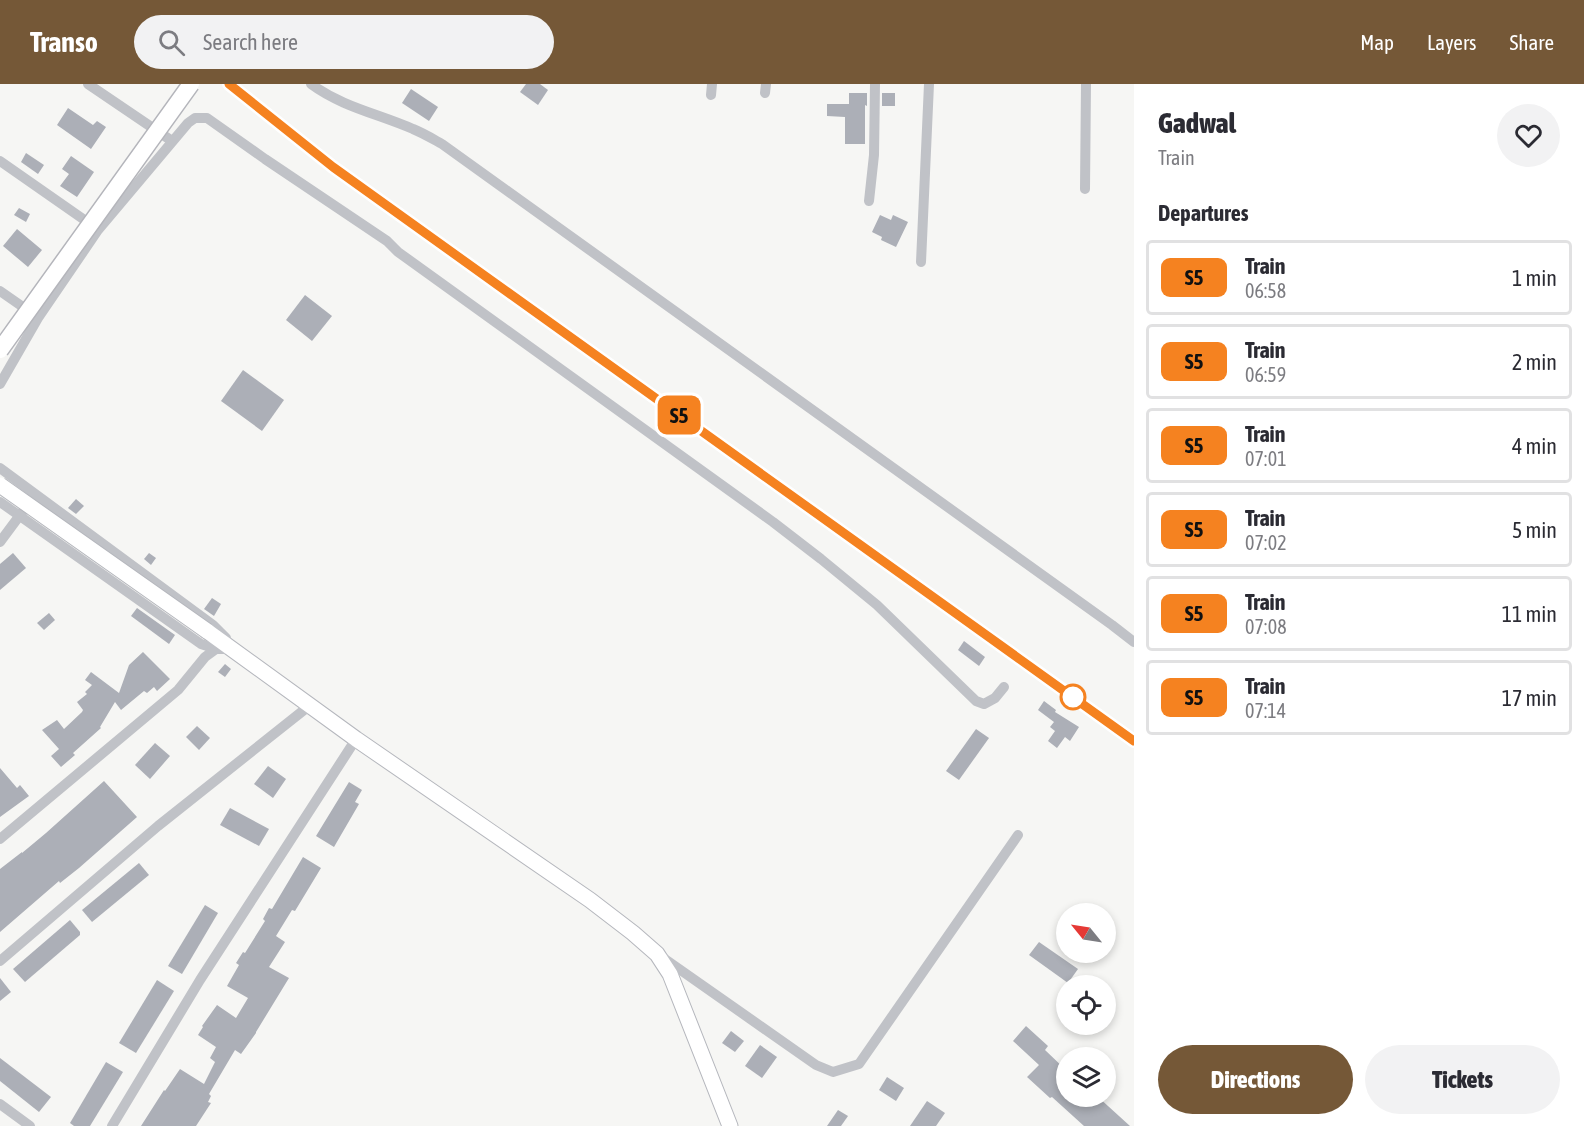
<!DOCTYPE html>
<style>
:root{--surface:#fff;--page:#f2f2f3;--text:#2b2b33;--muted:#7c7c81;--line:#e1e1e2;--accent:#755837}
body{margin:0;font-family:"Asap Condensed",sans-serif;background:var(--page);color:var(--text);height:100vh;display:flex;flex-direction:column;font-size:22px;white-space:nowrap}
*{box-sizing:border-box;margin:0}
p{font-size:20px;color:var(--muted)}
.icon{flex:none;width:33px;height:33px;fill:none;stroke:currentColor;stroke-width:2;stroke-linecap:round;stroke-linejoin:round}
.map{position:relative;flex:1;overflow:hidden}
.details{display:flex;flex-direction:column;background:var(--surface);width:450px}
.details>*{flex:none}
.badge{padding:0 12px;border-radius:9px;font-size:21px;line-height:39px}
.needle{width:39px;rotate:300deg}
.controls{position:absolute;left:1056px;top:819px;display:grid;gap:12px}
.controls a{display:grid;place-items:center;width:60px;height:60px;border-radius:50%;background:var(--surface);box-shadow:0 3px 9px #0003;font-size:30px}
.map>.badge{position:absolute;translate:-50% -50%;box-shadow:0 0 0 3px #fff}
h2{padding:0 24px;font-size:22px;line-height:54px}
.round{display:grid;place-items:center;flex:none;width:63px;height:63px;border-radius:32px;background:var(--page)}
.headline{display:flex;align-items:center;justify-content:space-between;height:102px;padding:0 24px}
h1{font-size:28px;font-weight:800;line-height:45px}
.button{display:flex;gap:12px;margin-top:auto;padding:12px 24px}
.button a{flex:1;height:69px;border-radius:36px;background:var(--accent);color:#fff;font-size:24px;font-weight:800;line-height:69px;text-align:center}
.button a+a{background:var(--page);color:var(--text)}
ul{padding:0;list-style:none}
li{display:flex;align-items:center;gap:18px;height:75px;margin:0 12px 9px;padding:0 12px;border:3px solid var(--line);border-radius:6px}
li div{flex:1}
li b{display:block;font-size:22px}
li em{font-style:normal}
li .badge{min-width:66px;font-weight:700;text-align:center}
header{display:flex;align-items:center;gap:36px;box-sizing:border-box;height:84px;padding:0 30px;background:var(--accent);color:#fff}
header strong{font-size:28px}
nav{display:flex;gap:33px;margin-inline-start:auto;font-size:21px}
.search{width:420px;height:54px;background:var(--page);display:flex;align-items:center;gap:15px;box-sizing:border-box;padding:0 21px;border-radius:33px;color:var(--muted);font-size:22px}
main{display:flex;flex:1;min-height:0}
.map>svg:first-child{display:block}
.building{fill:#acafb7}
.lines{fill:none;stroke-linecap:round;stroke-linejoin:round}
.secondary-casing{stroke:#b5b7bd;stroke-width:17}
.minor{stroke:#c0c2c7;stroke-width:10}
.secondary{stroke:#fff;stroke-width:15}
.rail{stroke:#a4a6ad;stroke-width:3;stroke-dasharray:9 4.5;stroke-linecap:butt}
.secondary-bridge-casing{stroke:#b5b7bd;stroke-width:17;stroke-linecap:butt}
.primary-bridge-casing{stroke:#b4b5bb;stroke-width:19;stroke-linecap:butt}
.secondary-bridge{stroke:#fff;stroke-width:15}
.primary-bridge{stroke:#fff;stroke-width:16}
.line-casing{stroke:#fff;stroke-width:14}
.line{stroke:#f58220;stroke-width:9}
.stop-dot{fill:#fff;stroke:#f58220;stroke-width:3}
</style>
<header>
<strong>Transo</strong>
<div class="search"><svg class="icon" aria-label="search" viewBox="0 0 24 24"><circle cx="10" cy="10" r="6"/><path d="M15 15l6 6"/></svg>Search here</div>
<nav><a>Map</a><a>Layers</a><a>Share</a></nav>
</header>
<main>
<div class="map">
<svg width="1134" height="1042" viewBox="0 0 1134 1042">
<rect width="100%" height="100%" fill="#f6f6f4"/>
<g class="building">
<path d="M526,0H540L548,6L538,21L520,8Z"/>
<path d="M411,5L438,23L429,37L402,19Z"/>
<path d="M849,9H867V22L865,21V60H845V33L827,32V20H849Z"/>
<rect x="882" y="9" width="13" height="13"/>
<path d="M68,24L93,41L97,37L106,43L91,65L57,41Z"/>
<path d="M26,69L44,81L38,90L21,78Z"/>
<path d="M71,72L94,88L77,113L60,102L69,90L62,85Z"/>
<path d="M19,124L30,130L26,138L14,131Z"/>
<path d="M880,131L891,136L893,131L908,138L896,163L881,156L882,153L872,148Z"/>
<path d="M17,145L42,166L28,183L3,162Z"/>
<path d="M305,211L332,232L312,257L286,236Z"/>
<path d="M243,286L284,316L262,347L221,317Z"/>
<path d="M76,415L84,422L76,430L68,424Z"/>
<path d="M13,469L26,484L0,506V480Z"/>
<path d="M149,469L156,474L151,481L144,475Z"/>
<path d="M212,514L221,520L214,532L204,525Z"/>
<path d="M137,524L175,551L169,560L131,532Z"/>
<path d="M49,529L55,536L44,546L37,539Z"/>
<path d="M964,557L985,573L979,582L958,566Z"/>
<path d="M143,568L170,595L157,607L154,603L147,609L144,607L121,626L115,618L100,643L101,644L73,669L75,671L61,683L51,672L59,665L42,646L57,636L64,645L82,628L83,626L77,618L87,610L85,608L92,601L85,596L91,588L119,609L129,581Z"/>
<path d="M225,580L231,585L225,593L218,588Z"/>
<path d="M1044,617L1056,626L1055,628L1079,643L1070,657L1065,653L1057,664L1048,657L1055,647L1050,643L1054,638L1038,626Z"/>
<path d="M197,642L210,654L199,666L186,653Z"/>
<path d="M976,645L989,654L959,696L946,687Z"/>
<path d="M155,659L170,672L150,695L135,681Z"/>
<path d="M268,682L286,695L273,714L254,700Z"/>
<path d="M0,684L17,704L20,701L29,712L0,733Z"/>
<path d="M104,697L137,733L79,784L60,799L59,797L0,848V785L22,768V769L46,749Z"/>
<path d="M349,698L362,706L355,718L359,720L334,763L316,752Z"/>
<path d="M230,724L269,745L259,762L220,741Z"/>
<path d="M303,773L321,784L295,827L292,826L276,852L285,858L269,883L289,894L256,948V949L241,970L235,966L209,1010L211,1012L208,1018L211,1019L196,1042H141L164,1006L165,1007L180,985L204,1000L215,978L210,974L216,963L198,951L203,943L202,942L217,921L236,934L248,914L227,902L239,881L236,879L243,868L245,869L265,837L263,835L269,824L272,825Z"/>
<path d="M139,779L149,791L92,838L82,826Z"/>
<path d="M205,821L218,829L182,890L168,882Z"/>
<path d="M70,836L80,848V851L25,898L13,885Z"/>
<path d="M1039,858L1078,885L1068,899L1029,871Z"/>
<path d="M0,894L11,908L0,917Z"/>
<path d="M157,896L174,907L136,969L119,959Z"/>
<path d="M1026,942L1048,962L1045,966L1066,986V1012H1097L1130,1042H1084L1052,1013L1050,1014L1027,993L1039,981L1013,957Z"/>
<path d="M731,947L744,957L735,968L722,959Z"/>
<path d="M760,961L777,973L762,994L745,982Z"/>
<path d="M0,974L51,1013L39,1028L0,997Z"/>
<path d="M106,978L123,988L90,1042H74L70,1039Z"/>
<path d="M887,993L904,1004L896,1017L879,1006Z"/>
<path d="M927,1017L945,1029L936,1042H910Z"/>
<path d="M838,1026L848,1032L841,1042H827Z"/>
</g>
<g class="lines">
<g class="secondary-casing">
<path id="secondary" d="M207,547L356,655L590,816L633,849L657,870L670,890L730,1042"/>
</g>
<g class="minor">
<path d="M88,0L172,57"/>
<path d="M311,0C342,23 379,30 413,45C423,49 433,55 442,60L1112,541L1134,558"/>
<path d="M765,9L766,0"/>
<path d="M711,11L712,0"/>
<path d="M0,77L96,144"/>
<path d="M1085,105L1086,0"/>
<path d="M869,117L874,71L875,0"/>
<path d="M921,178L929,0"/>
<path d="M0,207L33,230"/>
<path d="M0,300L38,234L98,146L188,39L195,34H207L265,75L387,157L398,168L773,438L821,475L877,521L976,617L984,620L995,614L1004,603"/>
<path d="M0,384L213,541L226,554"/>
<path d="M0,418L201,560L216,565"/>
<path d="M0,458L23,427"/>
<path d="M0,755L178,606L205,573L216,565H233"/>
<path d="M662,873L816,981L833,988L859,980L1018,751"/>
<path d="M0,877L158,742L309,622"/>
<path d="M0,1020L30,1042"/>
<path d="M112,1042L200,896L356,655"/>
</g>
<use href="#secondary" class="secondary"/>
<path class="rail" d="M229,0L333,83L1134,657"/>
<g class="secondary-bridge-casing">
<path id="secondary-bridge" d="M0,401L207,547"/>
</g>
<g class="primary-bridge-casing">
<path id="primary-bridge" d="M0,266L191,0"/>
</g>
<use href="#secondary-bridge" class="secondary-bridge"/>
<use href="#primary-bridge" class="primary-bridge"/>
</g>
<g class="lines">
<g class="line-casing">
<path id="line" d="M229,0L333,83L1134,657"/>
</g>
<use href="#line" class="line"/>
</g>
<circle class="stop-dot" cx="1073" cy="613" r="12"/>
</svg>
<div class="controls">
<a><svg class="needle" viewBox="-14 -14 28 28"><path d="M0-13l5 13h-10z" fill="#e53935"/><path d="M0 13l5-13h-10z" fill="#7c7c81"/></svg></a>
<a><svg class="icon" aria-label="locate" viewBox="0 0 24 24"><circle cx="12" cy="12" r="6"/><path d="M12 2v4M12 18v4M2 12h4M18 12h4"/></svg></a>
<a><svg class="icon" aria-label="layers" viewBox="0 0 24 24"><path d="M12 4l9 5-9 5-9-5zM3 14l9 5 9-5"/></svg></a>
</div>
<b class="badge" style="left:679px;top:331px;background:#f58220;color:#111">S5</b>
</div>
<section class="details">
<div class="headline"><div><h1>Gadwal</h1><p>Train</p></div><a class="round"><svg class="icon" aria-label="heart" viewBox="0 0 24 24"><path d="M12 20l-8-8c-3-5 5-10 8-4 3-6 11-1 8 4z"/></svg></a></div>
<h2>Departures</h2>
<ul>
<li><span class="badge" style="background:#f58220;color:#111">S5</span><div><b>Train</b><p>06:58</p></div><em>1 min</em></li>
<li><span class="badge" style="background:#f58220;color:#111">S5</span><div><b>Train</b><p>06:59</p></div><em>2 min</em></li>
<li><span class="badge" style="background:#f58220;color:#111">S5</span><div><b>Train</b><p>07:01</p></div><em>4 min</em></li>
<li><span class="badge" style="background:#f58220;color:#111">S5</span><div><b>Train</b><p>07:02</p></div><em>5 min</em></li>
<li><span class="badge" style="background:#f58220;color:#111">S5</span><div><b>Train</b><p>07:08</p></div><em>11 min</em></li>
<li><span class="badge" style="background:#f58220;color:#111">S5</span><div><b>Train</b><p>07:14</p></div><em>17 min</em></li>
</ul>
<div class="button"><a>Directions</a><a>Tickets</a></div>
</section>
</main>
